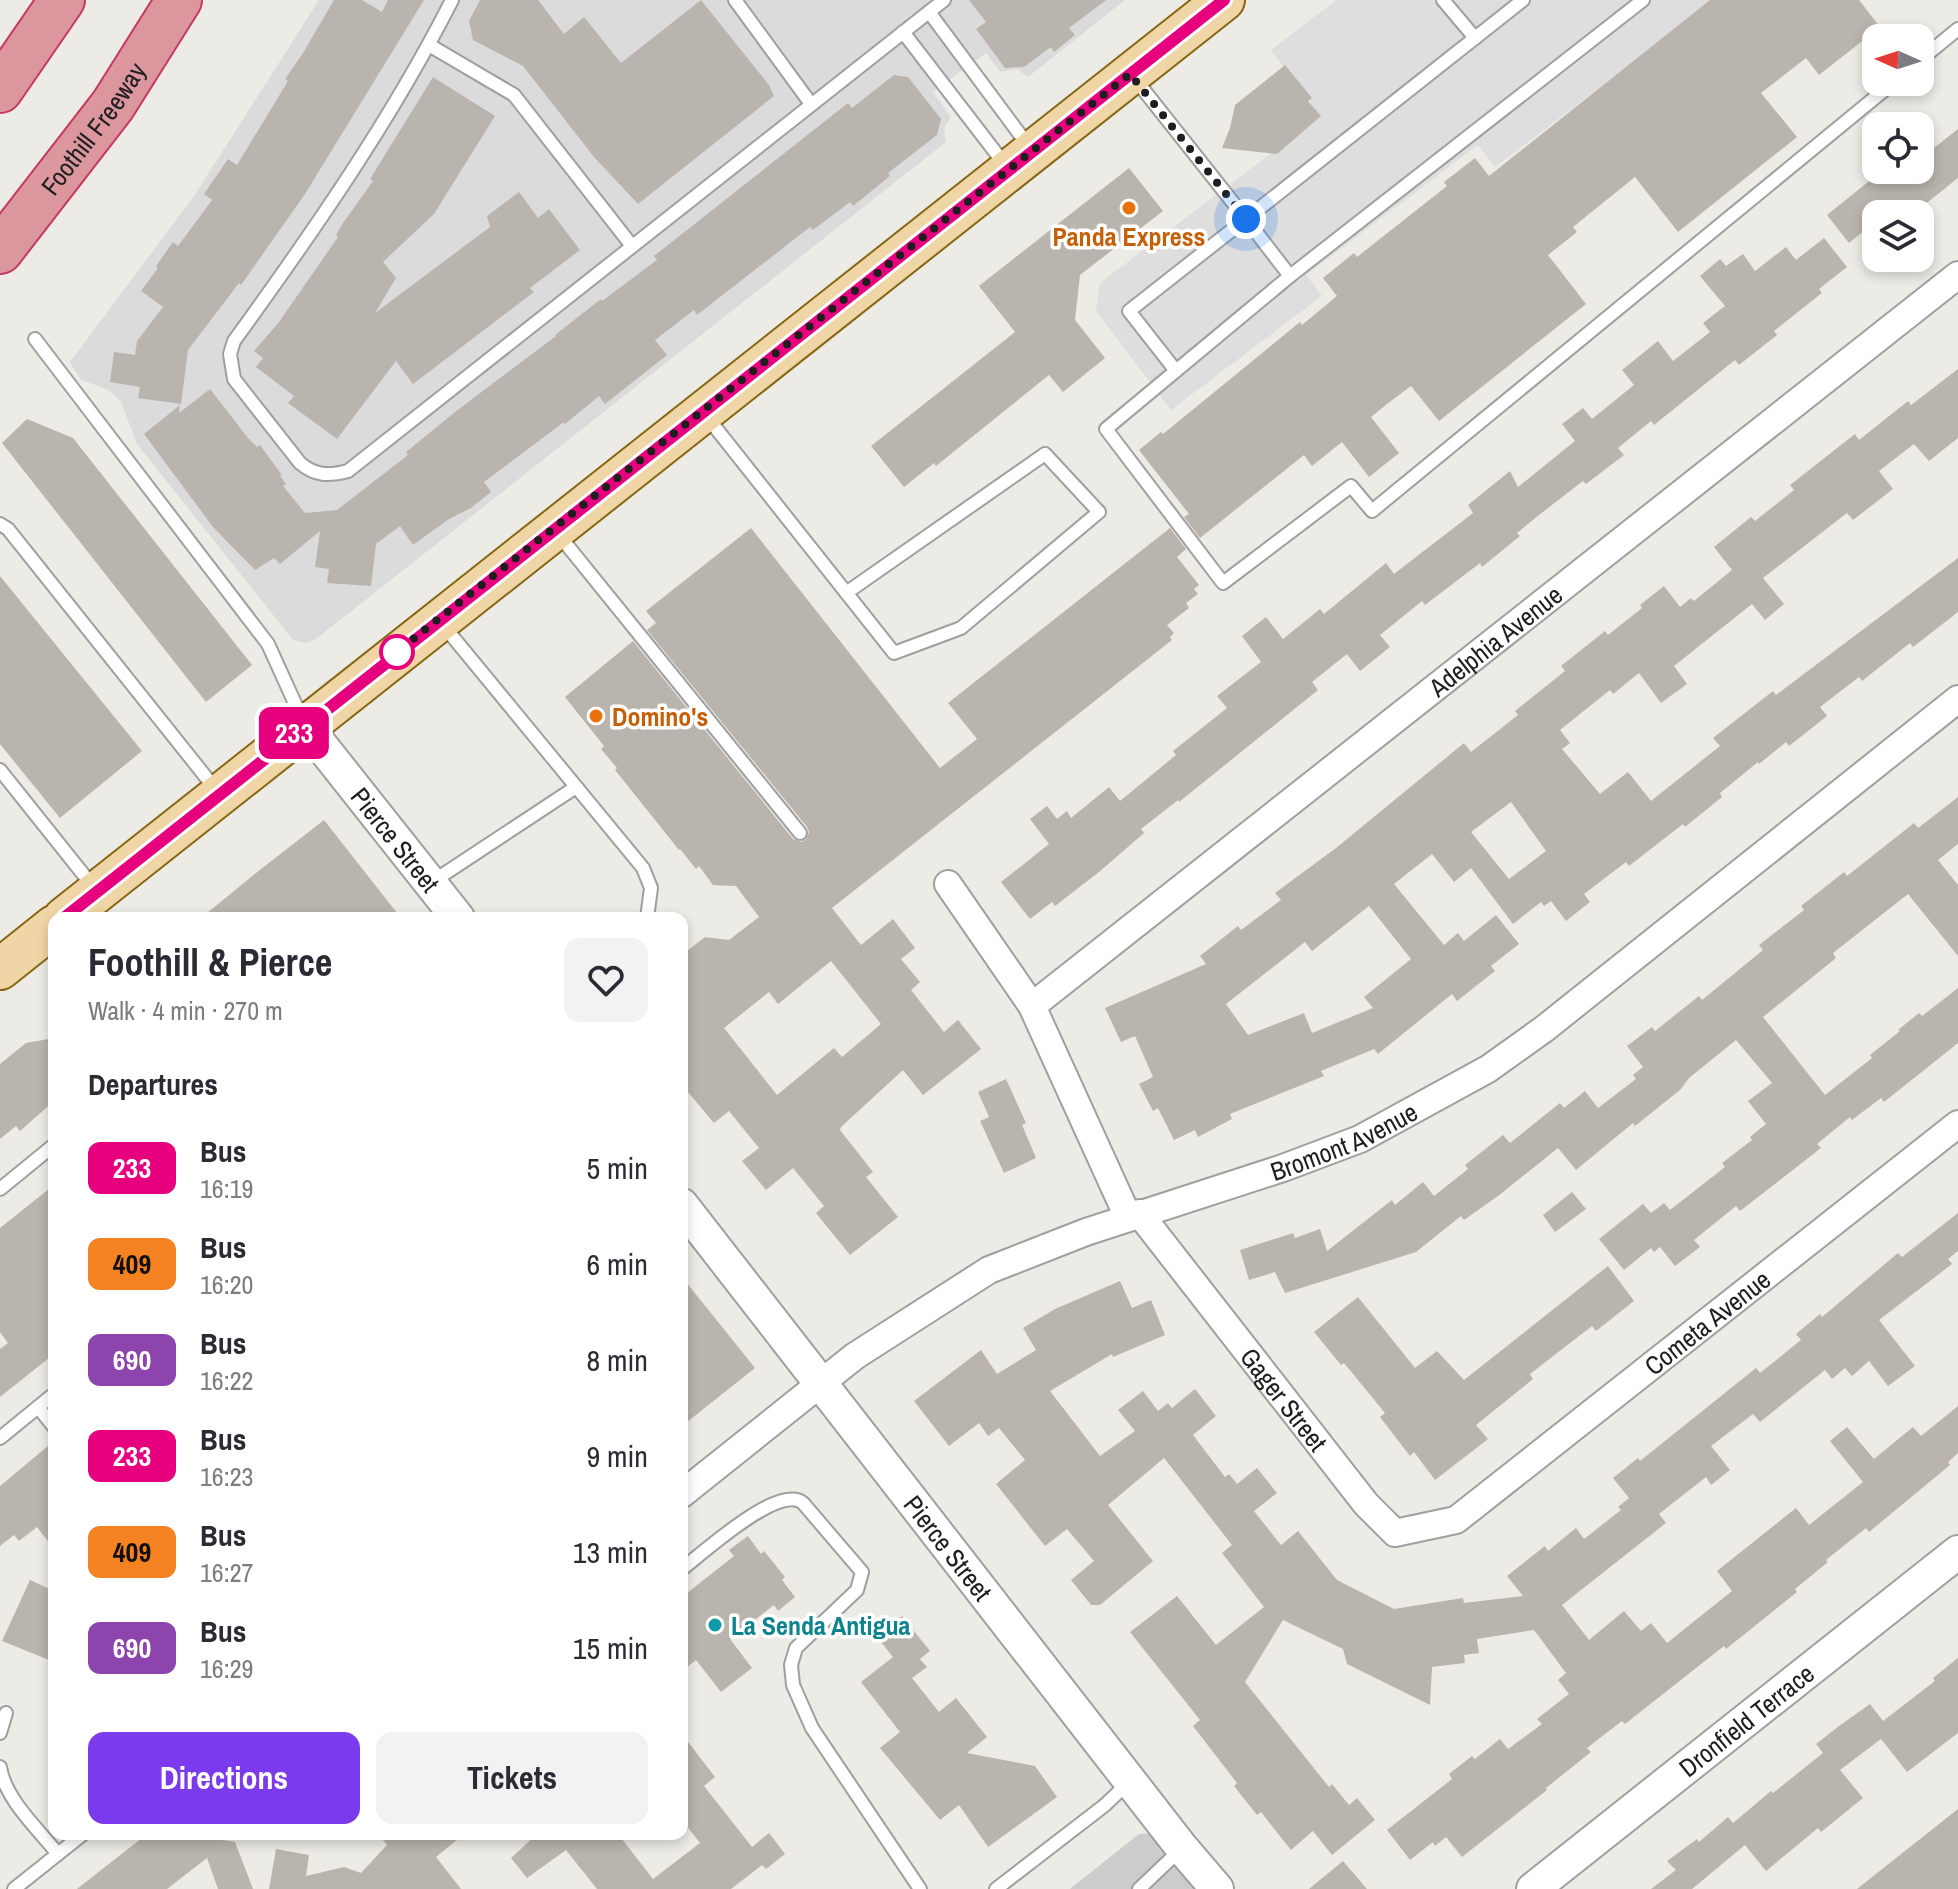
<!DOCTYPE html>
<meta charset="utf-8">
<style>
:root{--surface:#fff;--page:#f2f2f3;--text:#2b2b33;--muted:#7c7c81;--accent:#7c3aed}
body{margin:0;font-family:"Archivo Narrow",sans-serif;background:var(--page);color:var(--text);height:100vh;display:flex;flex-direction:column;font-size:30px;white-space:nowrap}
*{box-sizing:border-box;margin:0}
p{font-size:26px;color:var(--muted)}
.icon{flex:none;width:44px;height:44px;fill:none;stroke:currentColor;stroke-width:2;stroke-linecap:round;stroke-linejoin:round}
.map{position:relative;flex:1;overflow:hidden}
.side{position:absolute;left:48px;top:912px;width:640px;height:928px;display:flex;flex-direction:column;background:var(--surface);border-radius:16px;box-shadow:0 4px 12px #0003}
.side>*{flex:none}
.badge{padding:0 16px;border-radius:12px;font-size:28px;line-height:52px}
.needle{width:52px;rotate:273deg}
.tools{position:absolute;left:1862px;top:24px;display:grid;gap:16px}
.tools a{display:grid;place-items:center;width:72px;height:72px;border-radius:16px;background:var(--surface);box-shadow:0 4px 12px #0003;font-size:40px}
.you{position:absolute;width:40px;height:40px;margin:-20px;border:6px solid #fff;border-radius:50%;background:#1a73e8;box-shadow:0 0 0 12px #1a73e833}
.map>.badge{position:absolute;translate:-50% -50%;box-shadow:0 0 0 4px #fff}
h2{padding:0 40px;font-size:30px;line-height:72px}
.round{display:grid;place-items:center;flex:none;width:84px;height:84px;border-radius:16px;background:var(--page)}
.head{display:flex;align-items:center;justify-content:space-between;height:136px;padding:0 40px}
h1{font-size:38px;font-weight:700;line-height:60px}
.cta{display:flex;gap:16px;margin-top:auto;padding:16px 40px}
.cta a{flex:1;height:92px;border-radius:16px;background:var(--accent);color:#fff;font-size:32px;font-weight:700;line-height:92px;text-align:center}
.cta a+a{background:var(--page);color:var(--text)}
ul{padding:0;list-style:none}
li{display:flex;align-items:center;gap:24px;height:96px;padding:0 40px}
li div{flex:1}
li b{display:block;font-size:30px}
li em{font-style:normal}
li .badge{min-width:88px;font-weight:700;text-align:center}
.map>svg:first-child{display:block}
.residential{fill:#dcdbdb}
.religious{fill:#ccc}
.parking{fill:#dedede}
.building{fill:#bab4ae;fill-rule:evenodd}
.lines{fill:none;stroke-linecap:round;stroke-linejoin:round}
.service-casing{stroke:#9f9f9f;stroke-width:16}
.minor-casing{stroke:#9f9f9f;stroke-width:30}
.tertiary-casing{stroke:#9f9f9f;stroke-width:36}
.primary-casing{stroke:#856712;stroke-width:44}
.motorway-casing{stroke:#c43a5f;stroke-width:48}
.service{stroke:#fff;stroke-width:12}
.minor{stroke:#fff;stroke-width:26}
.tertiary{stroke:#fff;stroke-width:32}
.primary{stroke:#f0d6a7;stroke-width:40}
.motorway{stroke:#db969e;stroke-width:44}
.line-casing{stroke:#fff;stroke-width:18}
.line{stroke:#e6007e;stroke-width:12}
.walk{stroke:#1e1e1e;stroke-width:8;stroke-dasharray:0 14.4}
.food-dot{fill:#e8710a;stroke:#fff;stroke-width:3}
.stop-dot{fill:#fff;stroke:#e6007e;stroke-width:4}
.culture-dot{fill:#0f9aa8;stroke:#fff;stroke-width:3}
.labels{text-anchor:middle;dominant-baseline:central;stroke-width:7;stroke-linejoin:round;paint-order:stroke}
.street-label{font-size:26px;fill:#1e1e1e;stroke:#fff}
.food-label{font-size:26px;font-weight:bold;fill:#c56008;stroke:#fff}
.culture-label{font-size:26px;font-weight:bold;fill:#0d838f;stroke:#fff;text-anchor:start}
</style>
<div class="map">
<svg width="1958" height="1889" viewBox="0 0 1958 1889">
<rect width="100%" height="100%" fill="#edebe5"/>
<path class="residential" d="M319,0H1125L1028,77L1017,69L1000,72L986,53L933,92L951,117L944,128L946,142L316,639L306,643L293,640L137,444L121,402L110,391L80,379L70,362L194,196Z"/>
<path class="religious" d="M1154,1833L1198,1889H1070L1139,1834Z"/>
<path class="parking" d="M1336,0H1715L1495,167L1478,145L1306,275L1322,296L1171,410L1096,311L1100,283L1320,116L1271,50Z"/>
<g class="building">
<path d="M334,0H362L382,12L388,0H424L305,194L241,285L239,283L188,350L181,404L138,398L140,387L110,382L114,352L135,355L137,341L163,307L141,291L158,268L156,266L173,242L178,246L212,200L204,194L228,159L237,165L288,81L285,79L303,53Z"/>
<path d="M480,0H538L564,34L584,17L621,63L701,0L769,85L774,96L638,204L594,157L523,66L473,40L469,21Z"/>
<path d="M969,0H1106L1069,28L1075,35L1054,52L1051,47L1024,67L1005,68L976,29L986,22Z"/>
<path d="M1710,0H1859L1880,27L1819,75L1806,58L1761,93L1797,137L1678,232L1635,177L1573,227L1577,232L1548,255L1586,304L1439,421L1411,386L1387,404L1371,417L1399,453L1369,477L1342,442L1312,466L1304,455L1200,538L1184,517L1189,514L1139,450L1161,432L1163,434L1300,322L1302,325L1337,296L1323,278L1354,253L1357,257L1447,186L1444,182L1475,158L1489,176Z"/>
<path d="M1285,65L1312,98L1308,101L1321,116L1277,154L1222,148L1230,128L1235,105Z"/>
<path d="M894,75L908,77L941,119L937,135L888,173L890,176L853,206L850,202L813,230L810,227L697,315L694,310L655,340L667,355L605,404L599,396L565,424L564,422L484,482L491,492L471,508L449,519L413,545L400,526L376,544L371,586L327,583L329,569L315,567L320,531L280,564L274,558L255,570L213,527L144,434L180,405L179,413L210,389L248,438L257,447L260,445L282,475L280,476L286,484L283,486L305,513L337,510L408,455L406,452L455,412L556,336L555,335L601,299L602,301L657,260L654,256L848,103L852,108Z"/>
<path d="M433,77L495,116L434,214L383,262L396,278L375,313L490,227L487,216L519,192L538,218L549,209L580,250L530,288L534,292L413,384L396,361L337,439L288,403L294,396L256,367L263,358L254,351L279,322L338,237L336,235L343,223L373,181L370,179Z"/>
<path d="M1958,129V178L1913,214H1876V221L1849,243L1827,215L1883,170H1920V159Z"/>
<path d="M1129,168L1163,211L1080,275L1075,320L1105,358L1063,392L1049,375L936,466L934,463L904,487L871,446L1015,332L979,286Z"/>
<path d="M1824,238L1847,267L1819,289L1822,293L1774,331L1777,335L1739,365L1735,360L1654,425L1651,421L1618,448L1624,455L1586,484L1583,481L1539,515L1517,533L1520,536L1482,567L1480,563L1425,605L1422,601L1380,635L1390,647L1360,671L1347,654L1312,682L1318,690L1179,802L1178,800L1141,829L1144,833L1099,872L1055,906L1052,902L1030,919L1001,882L1049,844L1030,819L1047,806L1057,819L1067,811L1071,818L1109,787L1120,801L1176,755L1173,751L1227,708L1217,696L1261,662L1242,636L1266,617L1283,639L1320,609L1324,614L1386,563L1394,574L1473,513L1468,505L1510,471L1518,487L1575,441L1562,424L1583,408L1592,419L1634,385L1622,370L1658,341L1673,361L1710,332L1703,323L1725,306L1700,276L1720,259L1726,266L1743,254L1755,271L1786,247L1796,260Z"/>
<path d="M1958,369V438L1929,461L1914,444L1879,471L1893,489L1853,520L1847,513L1763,578L1784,604L1765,620L1752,604L1674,666L1687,684L1661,703L1639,673L1613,694L1610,690L1560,730L1570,743L1562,749L1600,794L1628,772L1651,801L1720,746L1713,738L1773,691L1776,695L1958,558V612L1913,647L1910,643L1862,681L1859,677L1820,707L1827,716L1789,746L1786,742L1759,764L1758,762L1720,793L1722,797L1685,827L1683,824L1629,866L1626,862L1584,894L1590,902L1566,921L1551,901L1544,906L1541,902L1513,924L1471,868L1454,882L1432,854L1394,884L1444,945L1458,933L1464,941L1496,915L1519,944L1491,966L1495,971L1457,1001L1452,994L1378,1054L1374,1049L1321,1071L1324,1076L1230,1114L1232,1119L1198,1137L1195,1130L1174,1140L1158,1108L1153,1111L1139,1084L1153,1077L1135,1036L1121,1042L1105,1008L1206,964L1200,956L1238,926L1241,930L1281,900L1275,893L1336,848L1464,743L1471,752L1518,715L1515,711L1565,671L1561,666L1605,631L1608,635L1642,608L1640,605L1664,586L1680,607L1691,598L1694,601L1732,570L1714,547L1751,517L1755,521L1794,490L1790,485L1855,434L1859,440L1908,401L1911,405ZM1511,802L1546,851L1509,879L1471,832ZM1369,906L1411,959L1364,997L1373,1008L1312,1033L1304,1013L1248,1035L1226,1004L1305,942L1312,951Z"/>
<path d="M27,419L73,438L252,665L206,702L2,443Z"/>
<path d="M751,528L940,768L977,739L948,703L1170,528L1186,549L1177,557L1199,585L1194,589L1198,594L1186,603L1189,608L1167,625L1174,633L1170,637L1172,640L832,908L861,945L893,919L915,948L901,959L920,982L911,990L944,1032L958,1020L981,1049L923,1095L903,1070L841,1127L840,1130L873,1172L866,1177L898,1217L850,1255L816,1213L824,1206L793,1168L766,1190L742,1161L759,1148L729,1111L714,1123L682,1085V955L705,937L729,940L759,917L736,886L713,885L699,866L696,869L680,849L679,850L615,770L617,768L601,749L604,746L565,697L633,641L793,839L801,842L806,839L809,832L807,827L647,630L656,623L646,611ZM831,961L881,1024L842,1057L834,1048L777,1095L724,1028L769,992L778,1004Z"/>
<path d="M0,576L142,751L60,818L0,744Z"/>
<path d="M1958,797V844L1938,860L1958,885V956L1908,894L1833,953L1836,958L1763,1017L1825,1095L1872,1058L1870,1055L1900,1031L1898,1030L1919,1013L1922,1016L1958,988V1043L1884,1102L1881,1098L1852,1120L1850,1117L1817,1144L1821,1148L1740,1211L1736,1206L1694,1240L1700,1247L1675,1266L1660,1247L1654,1252L1651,1248L1624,1270L1599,1239L1643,1204L1651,1213L1664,1203L1670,1210L1725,1167L1722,1163L1752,1140L1750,1137L1766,1124L1748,1101L1772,1083L1736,1040L1689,1078L1680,1090L1635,1126L1633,1123L1576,1170L1558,1148L1498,1196L1464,1220L1461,1216L1416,1252L1285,1293L1275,1272L1249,1280L1240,1250L1293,1233L1295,1238L1320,1229L1327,1251L1392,1200L1395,1205L1423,1182L1434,1196L1468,1169L1465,1165L1503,1135L1510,1143L1560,1103L1564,1108L1585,1091L1598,1108L1636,1079L1633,1075L1643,1067L1627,1046L1652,1027L1655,1031L1699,996L1702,1000L1763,950L1759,945L1804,910L1801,906L1844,872L1847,876L1914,823L1918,828Z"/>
<path d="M324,820L401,918H201L256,873Z"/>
<path d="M54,1038V1101L20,1131L16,1126L0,1139V1064L26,1043Z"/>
<path d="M1006,1079L1026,1123L1022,1125L1036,1158L1004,1173L980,1121L989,1117L978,1092Z"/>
<path d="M54,1185V1354L0,1397V1349L8,1343L0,1332V1228Z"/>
<path d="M1572,1192L1586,1209L1555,1232L1543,1215Z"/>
<path d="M1958,1213V1251L1948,1259L1952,1264L1879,1320L1915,1366L1888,1386L1869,1361L1852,1376L1845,1368L1832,1379L1825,1370L1760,1422L1753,1414L1711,1446L1730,1470L1711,1485L1706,1477L1659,1514L1666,1523L1562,1605L1589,1640L1624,1611L1641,1631L1651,1623L1667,1643L1732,1591L1717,1571L1796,1508L1809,1525L1863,1482L1830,1441L1847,1427L1874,1459L1913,1427L1921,1436L1958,1406V1453L1948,1462L1950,1465L1869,1532L1866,1528L1826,1560L1828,1562L1795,1589L1797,1592L1726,1649L1724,1646L1625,1724L1622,1721L1587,1748L1591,1752L1546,1788L1547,1790L1462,1857L1446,1837L1435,1846L1433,1842L1410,1860L1387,1830L1452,1779L1449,1774L1472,1756L1475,1759L1500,1739L1508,1749L1542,1724L1537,1719L1569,1694L1558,1680L1566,1673L1534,1630L1477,1639L1479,1653L1464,1655L1465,1663L1432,1667L1430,1705L1347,1664L1343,1649L1283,1620L1245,1682L1329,1787L1332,1784L1349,1805L1357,1798L1375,1820L1332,1855L1313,1831L1291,1850L1261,1812L1257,1815L1234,1786L1237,1783L1193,1726L1200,1720L1130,1632L1177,1596L1216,1645L1264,1607L1222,1553L1232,1545L1164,1458L1108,1505L1153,1561L1100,1605H1091L1071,1580L1094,1561L1067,1529L1045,1546L996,1484L1025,1460L999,1428L988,1436L979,1423L949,1446L914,1401L981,1350L997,1374L1036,1350L1023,1328L1055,1309L1120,1281L1132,1308L1151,1300L1165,1335L1113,1357L1112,1354L1050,1391L1100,1456L1135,1431L1118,1410L1143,1391L1158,1411L1168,1403L1172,1408L1195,1389L1216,1416L1193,1435L1225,1477L1229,1474L1237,1484L1257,1468L1277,1493L1254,1511L1281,1545L1298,1531L1337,1580L1394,1609L1463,1598L1464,1603L1523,1596L1507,1576L1545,1546L1548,1551L1576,1528L1584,1539L1621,1510L1618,1507L1629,1498L1613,1478L1638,1458L1640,1461L1756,1368L1760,1373L1801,1340L1796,1334L1820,1314L1822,1317L1898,1253L1902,1257Z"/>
<path d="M1608,1266L1634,1301L1596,1331L1592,1326L1530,1374L1533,1379L1476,1425L1488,1439L1435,1480L1414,1452L1410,1456L1380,1417L1385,1413L1344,1363L1341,1365L1314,1332L1358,1297L1415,1368L1437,1351L1464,1380Z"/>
<path d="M682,1277L755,1368L682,1426Z"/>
<path d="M54,1441V1549L37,1527L19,1541L14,1535L0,1546V1486Z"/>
<path d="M748,1536L761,1554L764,1551L785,1577L782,1580L795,1597L778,1611L774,1605L730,1639L752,1668L721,1692L696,1660L682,1671V1597L734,1556L729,1550Z"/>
<path d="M30,1580L54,1591V1662L2,1641Z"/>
<path d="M902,1616L930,1651L920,1659L927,1667L912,1678L939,1712L956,1698L987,1737L967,1753L1035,1766L1057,1797L988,1847L959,1805L940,1820L880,1748L900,1732L861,1682L893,1657L877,1637Z"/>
<path d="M1958,1658V1733L1907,1772L1881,1739L1840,1770L1863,1798L1821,1832L1818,1828L1766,1871L1745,1845L1692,1889H1651L1676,1870L1667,1861L1697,1839L1699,1842L1728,1817L1733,1823L1771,1791L1773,1793L1823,1753L1816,1744L1839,1726L1870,1704L1883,1721L1935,1681L1933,1678Z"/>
<path d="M682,1734L715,1777L704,1786L752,1847L769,1833L785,1854L766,1869L762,1865L731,1889H597L566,1850L527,1878L511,1858L537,1834H618L653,1879L700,1843L682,1820Z"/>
<path d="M1958,1809V1889H1857Z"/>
<path d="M147,1834H222L216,1839L235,1842L253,1889H218L207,1858L167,1889H77Z"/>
<path d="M378,1834H464L436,1857L461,1889H269L276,1849L309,1855L306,1876L344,1867L361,1873L387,1845Z"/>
<path d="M1343,1861L1367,1889H1309Z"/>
</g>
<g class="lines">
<g class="service-casing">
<g id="service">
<path d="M452,0C391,120 313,232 234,341L230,354L234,379L300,463C315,476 329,476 348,471L944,0"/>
<path d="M735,0L811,104"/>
<path d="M1443,0L1475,38"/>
<path d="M929,12L1030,148"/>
<path d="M903,32L1006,166"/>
<path d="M429,45L514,95L632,246"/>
<path d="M1920,60L1958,29"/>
<path d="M1135,79L1246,219L1523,0"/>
<path d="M1290,276L1643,0"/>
<path d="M35,339L268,644L303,721"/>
<path d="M1176,371L1129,311L1246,219L1290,276L1106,429L1223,583L1351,486L1372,511L1894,82"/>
<path d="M707,417L894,653L961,628L1099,512L1045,454L846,593"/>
<path d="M0,524L8,529L217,791"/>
<path d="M558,534L800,833"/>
<path d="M443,625L643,868L651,888L647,918"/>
<path d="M0,770L95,889"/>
<path d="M432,882L576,787"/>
<path d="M0,1189L54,1145"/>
<path d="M38,1407L54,1427"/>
<path d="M0,1438L54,1394"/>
<path d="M682,1569C703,1553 779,1483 803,1503L862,1572L857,1590L796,1648L791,1665L793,1685L812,1728L920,1889"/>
<path d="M0,1733L6,1713"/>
<path d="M0,1767C5,1799 38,1829 58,1854"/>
<path d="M14,1889L83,1834"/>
<path d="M996,1889L1105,1805L1128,1783"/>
<path d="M1139,1889L1180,1850"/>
</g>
</g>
<g class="minor-casing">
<g id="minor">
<path d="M948,884L1032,1006L1128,1217"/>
<path id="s1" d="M1032,1006L1958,275"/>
<path id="s2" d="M1139,1213L1366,1504L1395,1533L1456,1520L1958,1124"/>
<path id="s3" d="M682,1494L855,1356L989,1270L1086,1232L1283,1168L1360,1139L1488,1069L1544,1029L1958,699"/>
</g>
</g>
<g class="tertiary-casing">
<g id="tertiary">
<path id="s4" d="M305,725L458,918"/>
<path id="s5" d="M682,1205L1182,1848L1217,1889"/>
<path id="s6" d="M1533,1889L1958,1552"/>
</g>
</g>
<g class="primary-casing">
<g id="primary">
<path d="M64,918L1224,0"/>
<path d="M0,969L54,926"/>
</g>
</g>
<g class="motorway-casing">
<g id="motorway">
<path d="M0,90L62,0"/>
<path id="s7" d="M0,251L113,105L179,0"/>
</g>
</g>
<use href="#service" class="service"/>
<use href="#minor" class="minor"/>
<use href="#tertiary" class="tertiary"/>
<use href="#primary" class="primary"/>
<use href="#motorway" class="motorway"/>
</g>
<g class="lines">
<g class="line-casing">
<path id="line" d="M64,918L1224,0"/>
</g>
<use href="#line" class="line"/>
<path class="walk" d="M397,652L394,654L1130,74L1246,219"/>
</g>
<g class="food-dot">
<circle cx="1129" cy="208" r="8"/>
<circle cx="596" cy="716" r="8"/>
</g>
<circle class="stop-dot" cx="397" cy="652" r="16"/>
<circle class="culture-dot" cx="715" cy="1625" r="8"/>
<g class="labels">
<g class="street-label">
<text stroke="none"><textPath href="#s7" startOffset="154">Foothill Freeway</textPath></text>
<text stroke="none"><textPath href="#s1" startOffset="590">Adelphia Avenue</textPath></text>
<text stroke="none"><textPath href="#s4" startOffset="146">Pierce Street</textPath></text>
<text stroke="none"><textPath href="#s3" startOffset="758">Bromont Avenue</textPath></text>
<text stroke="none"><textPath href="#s2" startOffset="792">Cometa Avenue</textPath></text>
<text stroke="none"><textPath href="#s2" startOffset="236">Gager Street</textPath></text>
<text stroke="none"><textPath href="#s5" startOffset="434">Pierce Street</textPath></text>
<text stroke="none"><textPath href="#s6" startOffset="272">Dronfield Terrace</textPath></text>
</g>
<g class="food-label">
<text x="1129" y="236">Panda Express</text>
<text x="612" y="716" text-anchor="start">Domino's</text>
</g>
<g class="culture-label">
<text x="731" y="1625">La Senda Antigua</text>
</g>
</g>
</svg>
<div class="tools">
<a><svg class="needle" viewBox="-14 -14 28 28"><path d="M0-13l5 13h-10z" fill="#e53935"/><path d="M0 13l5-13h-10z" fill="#7c7c81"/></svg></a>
<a><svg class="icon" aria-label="locate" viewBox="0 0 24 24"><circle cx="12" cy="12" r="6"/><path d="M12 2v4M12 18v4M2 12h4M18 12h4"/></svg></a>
<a><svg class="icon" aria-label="layers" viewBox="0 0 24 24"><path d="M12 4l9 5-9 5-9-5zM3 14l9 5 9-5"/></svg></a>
</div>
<div class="you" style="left:1246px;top:219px"></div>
<b class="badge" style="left:294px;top:733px;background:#e6007e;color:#fff">233</b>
<section class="side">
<div class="head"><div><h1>Foothill &amp; Pierce</h1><p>Walk · 4 min · 270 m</p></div><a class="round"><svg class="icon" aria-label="heart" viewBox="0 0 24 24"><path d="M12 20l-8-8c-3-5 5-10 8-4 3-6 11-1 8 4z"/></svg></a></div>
<h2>Departures</h2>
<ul>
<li><span class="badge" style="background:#e6007e;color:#fff">233</span><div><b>Bus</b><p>16:19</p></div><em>5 min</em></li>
<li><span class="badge" style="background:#f58220;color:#111">409</span><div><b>Bus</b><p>16:20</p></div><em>6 min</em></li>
<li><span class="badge" style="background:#8e44ad;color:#fff">690</span><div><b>Bus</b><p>16:22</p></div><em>8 min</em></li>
<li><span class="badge" style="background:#e6007e;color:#fff">233</span><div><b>Bus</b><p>16:23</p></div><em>9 min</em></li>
<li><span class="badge" style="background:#f58220;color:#111">409</span><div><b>Bus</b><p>16:27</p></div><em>13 min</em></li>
<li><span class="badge" style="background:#8e44ad;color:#fff">690</span><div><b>Bus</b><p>16:29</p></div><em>15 min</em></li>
</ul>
<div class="cta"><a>Directions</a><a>Tickets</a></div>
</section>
</div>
